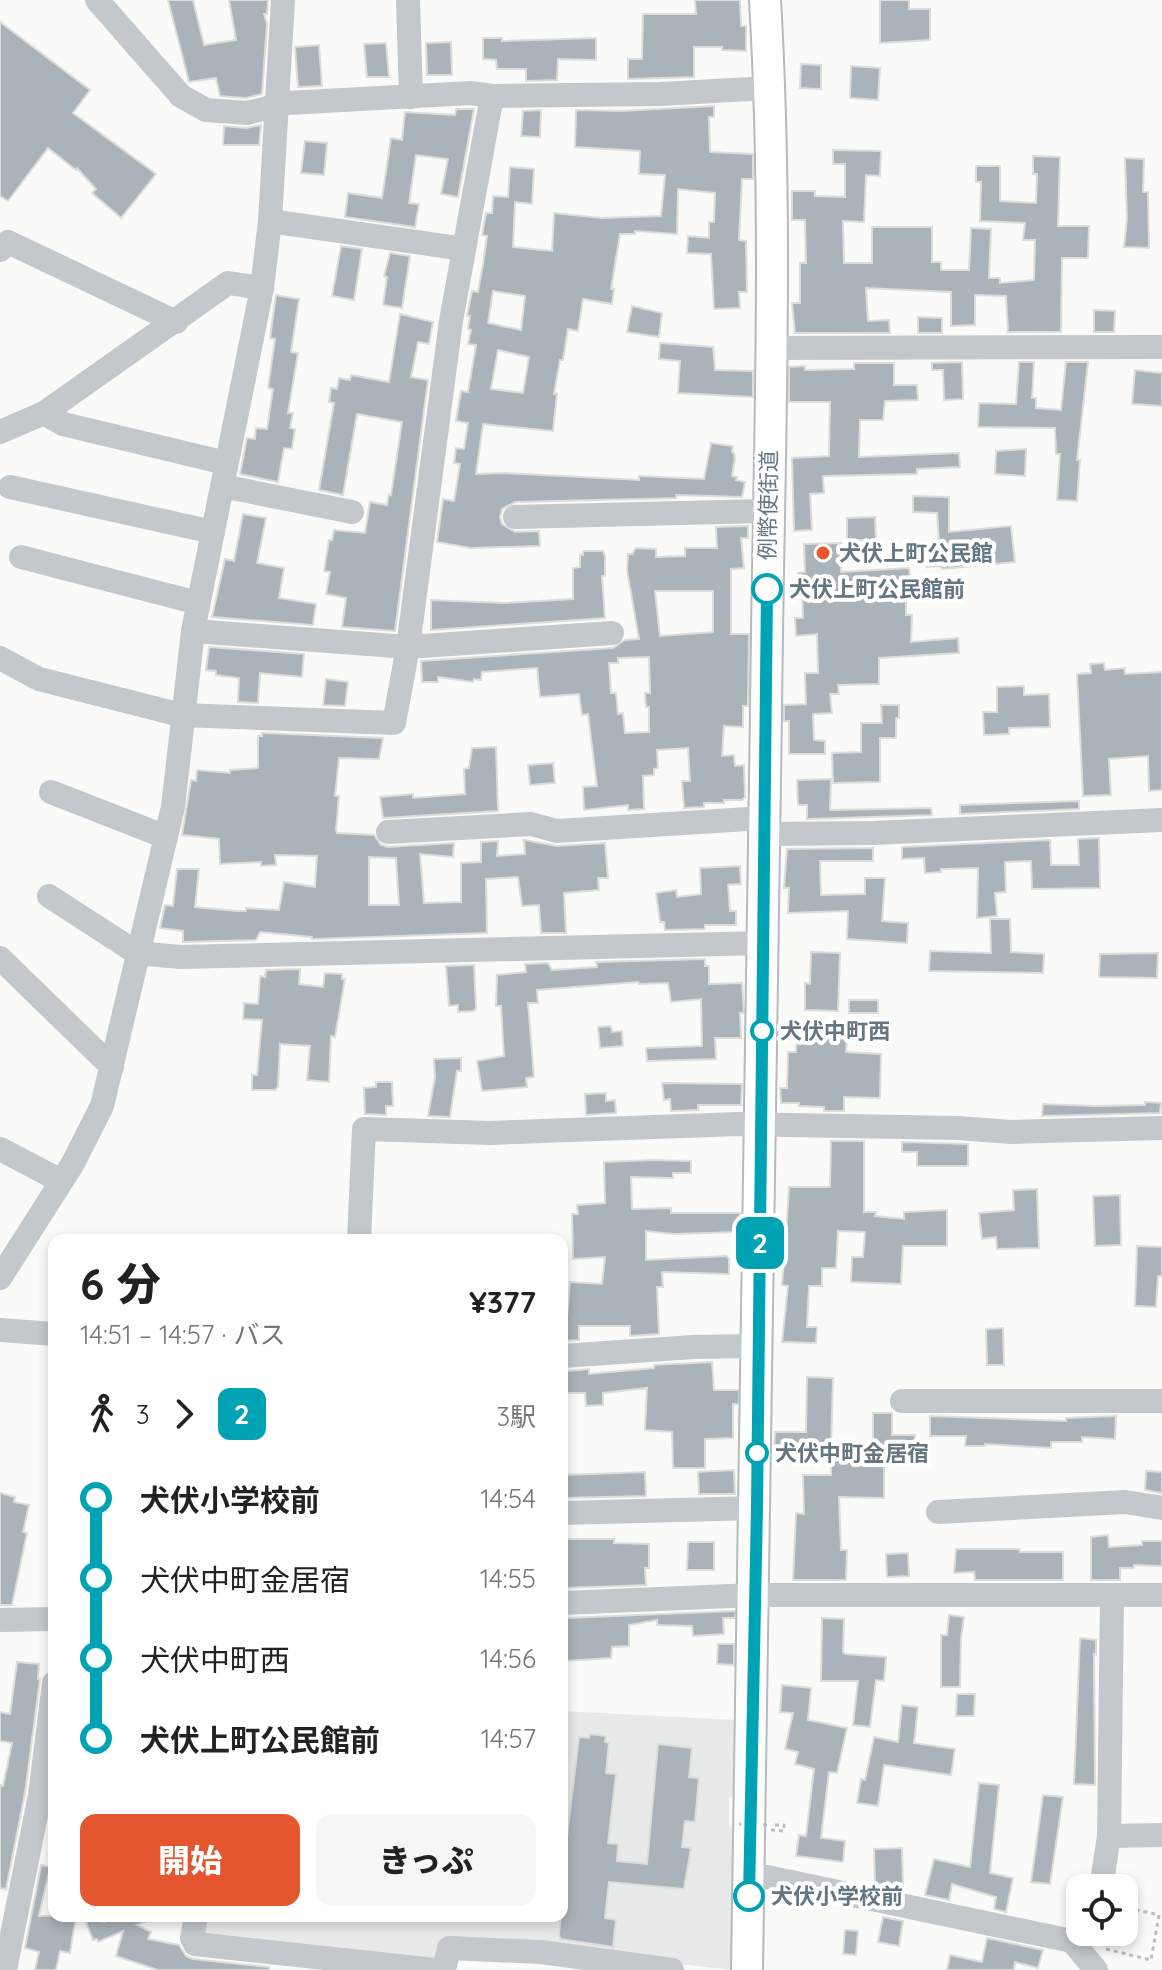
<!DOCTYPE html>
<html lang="ja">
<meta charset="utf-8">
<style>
:root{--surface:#fff;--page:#f6f6f6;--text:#222;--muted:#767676;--accent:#e4572e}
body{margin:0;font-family:Quicksand,"Noto Sans JP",sans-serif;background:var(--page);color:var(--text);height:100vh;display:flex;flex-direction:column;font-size:30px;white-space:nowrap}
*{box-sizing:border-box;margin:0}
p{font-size:26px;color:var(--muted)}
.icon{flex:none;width:44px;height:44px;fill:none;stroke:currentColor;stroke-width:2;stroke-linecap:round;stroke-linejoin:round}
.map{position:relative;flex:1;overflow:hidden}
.sheet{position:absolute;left:48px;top:1234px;width:520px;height:688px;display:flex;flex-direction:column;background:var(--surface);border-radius:16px;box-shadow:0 4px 12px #0003}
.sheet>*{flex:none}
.badge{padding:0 16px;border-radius:12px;font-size:28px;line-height:52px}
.tools{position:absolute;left:1066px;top:1874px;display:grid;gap:16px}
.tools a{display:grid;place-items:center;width:72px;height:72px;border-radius:16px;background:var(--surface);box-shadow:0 4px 12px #0003;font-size:40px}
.map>.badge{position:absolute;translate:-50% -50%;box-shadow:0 0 0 4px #fff}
.legs{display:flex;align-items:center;gap:12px;height:88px;padding:0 32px;font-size:26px}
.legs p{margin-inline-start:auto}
.head{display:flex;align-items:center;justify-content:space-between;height:136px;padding:0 32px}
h1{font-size:44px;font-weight:800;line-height:60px}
.cta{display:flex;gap:16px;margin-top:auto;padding:16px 32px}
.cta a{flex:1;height:92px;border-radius:16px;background:var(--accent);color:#fff;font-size:32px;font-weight:800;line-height:92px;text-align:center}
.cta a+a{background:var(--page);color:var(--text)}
ul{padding:0 32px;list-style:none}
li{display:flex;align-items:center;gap:28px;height:80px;font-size:30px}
li i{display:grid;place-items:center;width:12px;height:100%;margin:0 10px;background:currentColor}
li i::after{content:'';width:20px;height:20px;margin:-10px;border:6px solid;border-radius:50%;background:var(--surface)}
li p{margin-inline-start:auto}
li:first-child i{background:linear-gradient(#0000 50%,currentColor 0)}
li:last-child i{background:linear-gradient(currentColor 50%,#0000 0)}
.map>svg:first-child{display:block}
.built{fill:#e8e9e9}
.building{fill:#aab3b9;stroke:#dcdcda;stroke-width:2;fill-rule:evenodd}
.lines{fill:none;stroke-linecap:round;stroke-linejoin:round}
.major-casing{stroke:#b5babe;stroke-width:34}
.path{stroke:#bbbfc2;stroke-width:3;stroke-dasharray:4 4;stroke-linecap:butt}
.minor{stroke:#c3c8cc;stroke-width:24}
.major{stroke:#fff;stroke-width:30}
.path-bridge{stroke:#bbbfc2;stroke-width:3;stroke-dasharray:4 4;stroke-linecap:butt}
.line-1-casing{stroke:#fff;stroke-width:18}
.line-1{stroke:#00a3b4;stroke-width:12}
.poi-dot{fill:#e4572e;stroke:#fff;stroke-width:3}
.stop-1-dot{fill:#fff;stroke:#00a3b4;stroke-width:4}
.labels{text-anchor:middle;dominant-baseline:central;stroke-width:8;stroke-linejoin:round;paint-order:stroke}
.street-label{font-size:22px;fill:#657683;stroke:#fff}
.poi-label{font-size:22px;font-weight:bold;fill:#657683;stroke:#fff;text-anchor:start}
.stop-label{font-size:22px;font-weight:bold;fill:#657683;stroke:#fff;text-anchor:start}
</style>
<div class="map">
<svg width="1162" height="1970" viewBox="0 0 1162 1970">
<rect width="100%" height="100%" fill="#fafaf8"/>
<path class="built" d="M562,1711L737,1720L736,1794L729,1798V1825L734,1833L732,1970L500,1944L427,1968L200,1942L201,1916H562Z"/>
<g class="building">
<path d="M168,0H193L204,45L236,40L229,0H268L267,14H264L267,24L262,94L246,98L220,96L216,78L189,82Z"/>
<path d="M695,0H740L741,26H746V51L722,50V47H694V77L628,79V59H642L643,14H696Z"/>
<path d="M880,0H909V9H930V40L880,43Z"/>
<path d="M0,22L90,90L73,113L156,174L121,218L92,193L96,189L77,168L76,170L48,148L8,201L0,196Z"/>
<path d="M483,38H502V41L596,38V60L558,59L557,80L526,81V69H497L496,60L483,59Z"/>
<path d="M451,42L452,75H427L426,43Z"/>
<path d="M386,43L389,77H367L364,44Z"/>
<path d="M319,45L322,86L298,87L295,47Z"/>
<path d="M801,64L821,65V89L800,88Z"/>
<path d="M851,66L880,68L878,100L850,98Z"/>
<path d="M714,106V117H709L710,152L753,154V179H742L739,240L746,241L747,292H739L740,308L714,309L711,254L687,253L688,236L709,238V222H714L715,193L678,189L677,234L635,231V234H620L611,289H614L612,304L583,299L578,331L568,329L563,360H560L554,394H557L553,431L483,424L476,474L505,473L639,480V476L704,479L711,443L733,446L732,452L734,453L735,458L732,476L737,477L736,480L745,482L742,497L676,495V498L515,502L502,509L500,517L502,524L515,532L539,531L540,546L471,548L437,542L443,499L454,501L460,464L454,463L456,448L464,449L468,423L456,421L461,391L468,392L476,345L468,344L471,330L468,329L470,316H467L472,291L478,292L483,264L487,236L482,235L486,213H492L493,196L508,197L510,167L534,169L532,204L515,202L513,247L552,251L554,213L601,218L661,216L665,175L639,174L640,151L575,147L576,110L621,111ZM493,291L525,296L521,330L488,323ZM498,350L529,357L523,393L491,389Z"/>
<path d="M456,109H474L458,197L441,194L448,159L416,155L409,203L419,204L415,227L345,217L348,193L382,198L391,138L402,140L405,112L455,115Z"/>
<path d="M541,110L540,137L521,136L523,111Z"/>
<path d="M261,125L259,145H223L224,126L246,128Z"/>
<path d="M305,141L327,143L324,175L301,173Z"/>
<path d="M833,150L881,151L880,176L866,175L864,222L843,221L844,263H872V227H932V262H941V270H969L971,228L991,229L989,278H1000V283L1034,280L1035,240H1023L1025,223L980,221L981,182H976V166H1000V201L1036,203L1037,174H1033V156L1060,157L1058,226H1089L1088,258H1062L1061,332H1008L1006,296L975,295V325L951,326V292L866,288L868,321L889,320L890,333H795L792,303H800V263H806L805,220H792V191H815V196L845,197V164H833Z"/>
<path d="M1125,158L1144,159L1143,192H1148L1149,248L1124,247L1127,219Z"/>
<path d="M341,246L362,249L354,300L332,296Z"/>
<path d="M390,253L410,256L402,308L383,305L387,277L384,276Z"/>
<path d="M276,295L299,299L291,352L298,353L288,413H293L290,428L295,429L292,449L284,448L278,482L240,474L247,438L255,439L256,428L267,429L273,389L268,388L275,339L270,338Z"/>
<path d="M632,306L662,313L659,337L627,332Z"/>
<path d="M1094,310L1115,311L1114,332H1094Z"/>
<path d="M400,314L433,322L429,344L418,342L411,377L428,380L395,631L342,627L346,598L326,594L330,572L324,571L329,540H332L334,530L365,533L370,502L387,505L389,494L391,495L402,422L357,414L343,495L319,490L334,403L329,402L331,388L337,389L339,378L350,380L351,375L389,382Z"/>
<path d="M918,317L942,318V333H918Z"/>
<path d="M660,343L713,347L715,370L753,371V397L678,393L680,361L659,359Z"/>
<path d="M962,362L963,399L944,400L943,370H932V363Z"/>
<path d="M1019,362H1034L1032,398H1036V408L1061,410L1066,362H1088L1077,460H1080L1077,501L1057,500L1060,454H1056L1055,428L978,427L979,403L1016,404Z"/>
<path d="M854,363H894V385H917L918,400L885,401L883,420H860L859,457L959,453L960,467L917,469V474L823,476L824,493L810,494L812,530L794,531L792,458L829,456L830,402H789V367L805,366V370L854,369Z"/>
<path d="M1135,370L1162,373V406L1132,404Z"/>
<path d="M1026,449L1025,476L995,474L996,451Z"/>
<path d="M913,496L949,497V532L1011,526L1015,562L942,569L941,566L927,567L926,543L939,542L937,513L913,512Z"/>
<path d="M243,514L266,518L257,563L284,568L279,598L316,604L313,625L212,617L225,559L234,561Z"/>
<path d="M875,517L876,540H847V518Z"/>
<path d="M748,526V538H741L744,568L731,569V634H749L748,706H743V727L724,726L722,756L734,755L735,766L744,765L745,797L742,800H724V803H704V807L684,808L682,781H690L688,748L657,750L658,768L654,769V775L643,776L644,809L628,810V805L584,810L583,787L597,786L588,714L582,715L579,694L540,697L537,668L482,672L481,680L474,679L473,682L438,677V682H422L421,661L613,648L625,640L639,639L627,570L628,554H632L636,548L656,549V557L685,556V548H717L716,527ZM655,591H713V632L660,636ZM649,657L650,693H645L646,707H649V732L625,733L623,713L618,714L616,693H611L609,663H618V658Z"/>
<path d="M841,543V572L909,568L911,587L906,588V615H912L911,642L958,638L959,653L879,658V684L838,685L839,694H830L832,713L813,714L814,740L825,741V754H789V721H784V705L806,704L805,673H818L817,634L796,636L795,618H803L802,586H799L798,573L805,572L804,544Z"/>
<path d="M583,551H603L605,556V576H602L605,618L431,630V600L504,603L573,599V568L580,567V555H583Z"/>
<path d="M209,647L304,654L302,677L260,673L258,703L238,702L239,678L216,675V671L206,670Z"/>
<path d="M1104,663L1105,670L1125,668V674L1162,672V790L1149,791L1148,756L1109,759L1111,795L1083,796L1077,674L1091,673L1090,664Z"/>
<path d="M326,679L348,682L345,706L323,705Z"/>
<path d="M1024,686V695L1049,694L1050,727L1009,728V734L984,735L983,712H997V687Z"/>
<path d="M881,705H899V718H896V738H880V782L833,783L832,753L861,752V723H882Z"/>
<path d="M262,733L383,738L379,759L339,758L335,796H339L336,830L337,833L374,835L381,845L388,847L454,843L453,857L420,854L424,903L461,902V863L481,862V842L498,841L497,856L525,854L524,840L557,846L605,843L608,878H598L599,890L564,893L566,933H541L539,905L522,906L518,877L486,879L487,933L312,939V937L260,932L256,940L183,942V931L160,928L165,905L173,906L177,869H199L195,907L237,911H246V908L279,910L284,882L315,887L317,856L275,855L276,865L261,866V862L220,864L219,839L182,835L191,780L196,781L197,770L230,773V770L258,768V736H262ZM369,857L396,858L399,905H369Z"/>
<path d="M496,747L498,811L383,818L380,797L413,794V798L465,794L464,769L469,768L472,748Z"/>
<path d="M553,763L555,783L530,785L528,765Z"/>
<path d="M831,779L830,810L931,808L932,815L807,819V805H798L797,780Z"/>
<path d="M1079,801V809L960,814V805Z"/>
<path d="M1099,838L1100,888L1032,889L1031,861L1005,862L1006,892L995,893L997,916L977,918L978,868L941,869V872L925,873L924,858L902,859V847L1050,840L1051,865H1079L1078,839Z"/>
<path d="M873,848V861H820L821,895L865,894V878H885L882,921L908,923L907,943L847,939L848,911L788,913L789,888H784L787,849Z"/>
<path d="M740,866L741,884L728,885L730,911H736V925H705V929L665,930L664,922H660L656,893L676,890L677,897L701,894L700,868Z"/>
<path d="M990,919H1010L1011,952L1044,954L1043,973L929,971L930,951L991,953Z"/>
<path d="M811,952L840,953L838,1011L805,1010V983L810,984Z"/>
<path d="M1158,953L1157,978L1099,977L1100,954Z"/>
<path d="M705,959V966H709V984L742,983L744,1013H740L741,1038H715L716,1059L647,1061L646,1048L702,1046L701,999L671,1002L668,983L639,984L638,982L537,990L538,1003H528L534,1077L526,1078L527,1087L482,1091L477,1061L504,1056L501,1006H496L497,975L526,972L525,964L548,963L552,970L597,967L596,962Z"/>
<path d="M474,965L476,1008L474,1011L458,1012V1005L449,1006L446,966Z"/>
<path d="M300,969L299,984L323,987L325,973L342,974V979H345L335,1037L331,1036L329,1082L307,1080L310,1046L280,1044L278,1087L275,1090H252V1075H257L262,1020L243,1019L244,1003L258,1004L260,976L265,977L266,970Z"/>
<rect x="849" y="1000" width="29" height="13"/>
<path d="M611,1026L612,1032L622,1031L623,1046L600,1048L598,1027Z"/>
<path d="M797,1036L847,1037L846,1052L881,1054L880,1098L844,1097V1111H824V1107L799,1106V1103H781L780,1088H787L788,1052H796Z"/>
<path d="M461,1058V1071H457L450,1117L428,1116L435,1077L434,1059Z"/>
<path d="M376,1082H392L393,1106H386V1115L365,1114L364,1088L376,1087Z"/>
<path d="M662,1083L742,1084L741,1105H698V1110L671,1111L670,1099L664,1100Z"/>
<path d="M606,1093V1101L615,1100L616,1113L586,1115L585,1094Z"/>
<path d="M1145,1102L1161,1103L1160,1113L1042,1116L1043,1104L1095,1106L1145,1105Z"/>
<path d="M831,1141H864V1212H876L875,1216L904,1219V1212L947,1210V1246H903L901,1284L851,1282L852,1257H863L865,1232L838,1231L836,1268H822V1286H809L807,1327H817L816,1343L782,1342L788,1286L782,1285L785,1249H781V1234H786L789,1187H830Z"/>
<path d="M902,1142L968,1144V1166H917V1152H902Z"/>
<path d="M653,1160L691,1161V1173H673V1178L631,1177L632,1209L671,1208V1213H740L739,1232L674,1234L646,1231V1260L726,1256L729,1259V1274L662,1272L663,1287H657L659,1334L630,1336V1326H579V1340L562,1341V1316H567L570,1282L602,1284L605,1257L573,1259L572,1214H578L577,1205L605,1203L604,1162Z"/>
<path d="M1037,1189L1039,1248L997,1249L996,1237L982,1239L979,1213L1014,1210L1013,1190Z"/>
<path d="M1120,1195L1121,1245L1095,1246L1093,1196Z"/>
<path d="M1137,1246L1162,1247V1276H1158L1156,1307L1135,1306Z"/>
<path d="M1003,1328L1004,1365H987L986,1329Z"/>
<path d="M712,1362L714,1390H739V1404H733V1438L705,1439V1468H673L672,1432L645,1430L647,1388L603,1393V1405L586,1406L585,1393H567V1371L589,1369V1374L654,1368V1365Z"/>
<path d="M807,1377L833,1378L831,1448H774L775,1432H806Z"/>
<path d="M873,1413H892V1435H915V1449L894,1448L893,1462L884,1461V1498L839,1497L841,1550H847L846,1580H793L796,1513L804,1514L803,1475H831V1451H873Z"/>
<path d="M930,1416L1066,1421V1418L1116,1416L1115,1439L1082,1437V1442H1051V1448L985,1444V1446H965L966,1436H930Z"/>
<path d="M734,1470L735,1494H699L698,1472Z"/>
<path d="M1146,1471L1162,1472V1493L1145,1490Z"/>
<path d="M645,1472L646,1496L562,1498L564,1475Z"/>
<path d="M0,1493L15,1497L14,1502L29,1505L23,1532L27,1533L12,1605H0Z"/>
<path d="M1108,1535L1109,1547L1142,1545V1541H1162V1566L1134,1565V1568H1120V1580H1091V1537Z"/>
<path d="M562,1539H614V1543L649,1544V1568H645L646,1585L562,1588Z"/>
<path d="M688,1542H714V1570H687Z"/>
<path d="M956,1549H1019L1020,1552H1063V1580H975L974,1572L954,1573Z"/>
<path d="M908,1553L909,1576L887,1577L886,1554Z"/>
<path d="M736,1611L735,1618H723L724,1634L693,1636L692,1626L657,1625V1620L629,1625V1646L612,1647L611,1658L562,1661V1647H566L565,1634H567L566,1618Z"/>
<path d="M949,1615L964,1617L961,1638L960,1687H941V1635H947Z"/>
<path d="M822,1618L844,1619L843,1652L845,1654L886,1657L884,1681L876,1680L870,1727L853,1725L858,1681H821Z"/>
<path d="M1080,1638L1096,1640V1655L1094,1654L1095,1785L1074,1784Z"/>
<path d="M718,1644H734V1665L717,1664Z"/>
<path d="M17,1662L39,1664L38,1679H40L25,1793L6,1889L0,1888V1785L3,1786L12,1743L0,1741V1712L10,1714Z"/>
<path d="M782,1685L811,1688L808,1720L847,1728L837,1773L829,1772L821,1838L845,1841L843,1862L796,1856L799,1835L806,1836L814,1769L795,1764L798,1752L785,1749L793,1713L780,1712Z"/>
<path d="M957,1694H975L974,1716H956Z"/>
<path d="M902,1705L918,1707L914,1743L955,1749L951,1775L884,1765L878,1806L857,1803L861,1779L865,1780L874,1737L898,1742Z"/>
<path d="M590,1734L606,1736L605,1742L609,1743L606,1773L616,1774L608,1843L618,1844L617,1861L647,1864L658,1744L692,1748L689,1777L699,1778L695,1822L685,1821L682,1847L691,1848L684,1889L609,1882L605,1918L616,1920L613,1947L560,1939L559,1934L567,1862L564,1861L579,1737L589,1738Z"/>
<path d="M979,1783L999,1785L990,1873L1013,1878L1006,1912L994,1909L996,1897L952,1884L949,1900L925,1895L934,1859L970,1867Z"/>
<path d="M1043,1795L1063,1797L1050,1884L1031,1882Z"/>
<path d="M902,1848L903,1885L875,1884L874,1849Z"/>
<path d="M41,1865L50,1867L39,1916H76L70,1953L60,1951L56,1970H35L39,1952L25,1948Z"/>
<path d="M101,1916L104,1922L118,1916H159L137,1925L151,1932L148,1939L179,1945L186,1956L193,1959L269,1967V1970H158L116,1956L123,1931L98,1942L97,1939L93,1940L86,1922Z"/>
<path d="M883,1917L903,1921L899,1946L878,1942Z"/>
<path d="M845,1930L858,1931L856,1955L843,1954Z"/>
<path d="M987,1938L1043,1950L1038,1968L1015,1962L1014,1970H947L950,1955L982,1962Z"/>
</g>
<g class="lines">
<g class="major-casing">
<path id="major" d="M747,1970C755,1551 762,1132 766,713C768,476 779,237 765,0"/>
</g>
<g class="path">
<path d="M771,1830L784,1831V1825H774"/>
<path d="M1106,1949L1151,1960L1159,1915L1124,1907"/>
</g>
<g class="minor">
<path d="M97,0L181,96L206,110L247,113L287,103L471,93L492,96L661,94L770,88"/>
<path d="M408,0L411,97"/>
<path d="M270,221L464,249"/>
<path d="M0,250L8,242L176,322"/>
<path d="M770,348L1162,347"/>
<path d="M44,413L63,424L226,463"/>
<path d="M0,432L44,413L228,283L262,288"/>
<path d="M222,486L352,512"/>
<path d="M10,487L213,532"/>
<path d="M515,517L768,511"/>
<path d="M21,557L198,603"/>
<path d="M193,631L408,647L612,633"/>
<path d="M0,658L39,679L181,715L394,723L408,647L451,321L492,96"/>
<path d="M51,792L166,837"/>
<path d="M388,832L531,824L557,831L765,818"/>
<path d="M765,834L874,833L1162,820"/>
<path d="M49,896L137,953L180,957L763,943"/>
<path d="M0,958L112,1067"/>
<path d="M0,1149L61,1181"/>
<path d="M359,1240L364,1129L490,1133L739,1124L958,1128L1011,1132L1162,1128"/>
<path d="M0,1278L72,1165L102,1106L173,807L193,631L262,288L270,221L283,0"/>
<path d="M0,1330L54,1334"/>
<path d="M562,1356L693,1347L758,1346"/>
<path d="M902,1401H1162"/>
<path d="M938,1512L1125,1502L1162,1508"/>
<path d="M562,1513L757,1508"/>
<path d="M562,1603L755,1595H1162"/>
<path d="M0,1620L54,1619"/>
<path d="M1109,1836L1162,1835"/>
<path d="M749,1878L767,1877L1072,1941L1080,1926"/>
<path d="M1101,1888L1109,1836L1112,1597"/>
<path d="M196,1916L192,1938L195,1944L435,1970"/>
<path d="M1072,1941L1096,1970"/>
<path d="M5,1970L40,1795L54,1683"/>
<path d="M444,1970L449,1948L541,1952L672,1970"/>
</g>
<use href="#major" class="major"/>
<path class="path-bridge" d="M739,1824L769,1825"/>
</g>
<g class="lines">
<g class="line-1-casing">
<path id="line-1" d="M749,1896L757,1508L767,589"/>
</g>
<use href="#line-1" class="line-1"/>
</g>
<circle class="poi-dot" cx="823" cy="553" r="8"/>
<g class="stop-1-dot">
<circle cx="767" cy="589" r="14"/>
<circle cx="762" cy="1031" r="10"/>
<circle cx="757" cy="1453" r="10"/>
<circle cx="749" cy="1896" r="14"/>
</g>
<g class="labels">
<g class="street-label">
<text transform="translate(768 505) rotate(-89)">例幣使街道</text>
</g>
<g class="poi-label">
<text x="839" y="553">犬伏上町公民館</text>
</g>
<g class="stop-label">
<text x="789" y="589">犬伏上町公民館前</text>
<text x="780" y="1031">犬伏中町西</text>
<text x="775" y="1453">犬伏中町金居宿</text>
<text x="771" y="1896">犬伏小学校前</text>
</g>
</g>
</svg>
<div class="tools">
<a><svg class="icon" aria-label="locate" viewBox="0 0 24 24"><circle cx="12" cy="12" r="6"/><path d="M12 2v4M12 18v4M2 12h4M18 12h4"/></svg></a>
</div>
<b class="badge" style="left:760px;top:1243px;background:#00a3b4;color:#fff">2</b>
<section class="sheet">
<div class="head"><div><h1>6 分</h1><p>14:51 – 14:57 · バス</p></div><b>¥377</b></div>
<div class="legs"><svg class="icon" aria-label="walk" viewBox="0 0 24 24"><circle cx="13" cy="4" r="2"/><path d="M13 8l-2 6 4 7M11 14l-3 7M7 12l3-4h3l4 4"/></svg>3<svg class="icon" aria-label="forward" viewBox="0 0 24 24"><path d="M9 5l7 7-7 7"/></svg><b class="badge" style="background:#00a3b4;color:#fff">2</b><p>3駅</p></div>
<ul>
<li><i style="color:#00a3b4"></i><b>犬伏小学校前</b><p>14:54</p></li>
<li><i style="color:#00a3b4"></i><span>犬伏中町金居宿</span><p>14:55</p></li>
<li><i style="color:#00a3b4"></i><span>犬伏中町西</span><p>14:56</p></li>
<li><i style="color:#00a3b4"></i><b>犬伏上町公民館前</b><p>14:57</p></li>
</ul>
<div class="cta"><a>開始</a><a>きっぷ</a></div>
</section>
</div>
